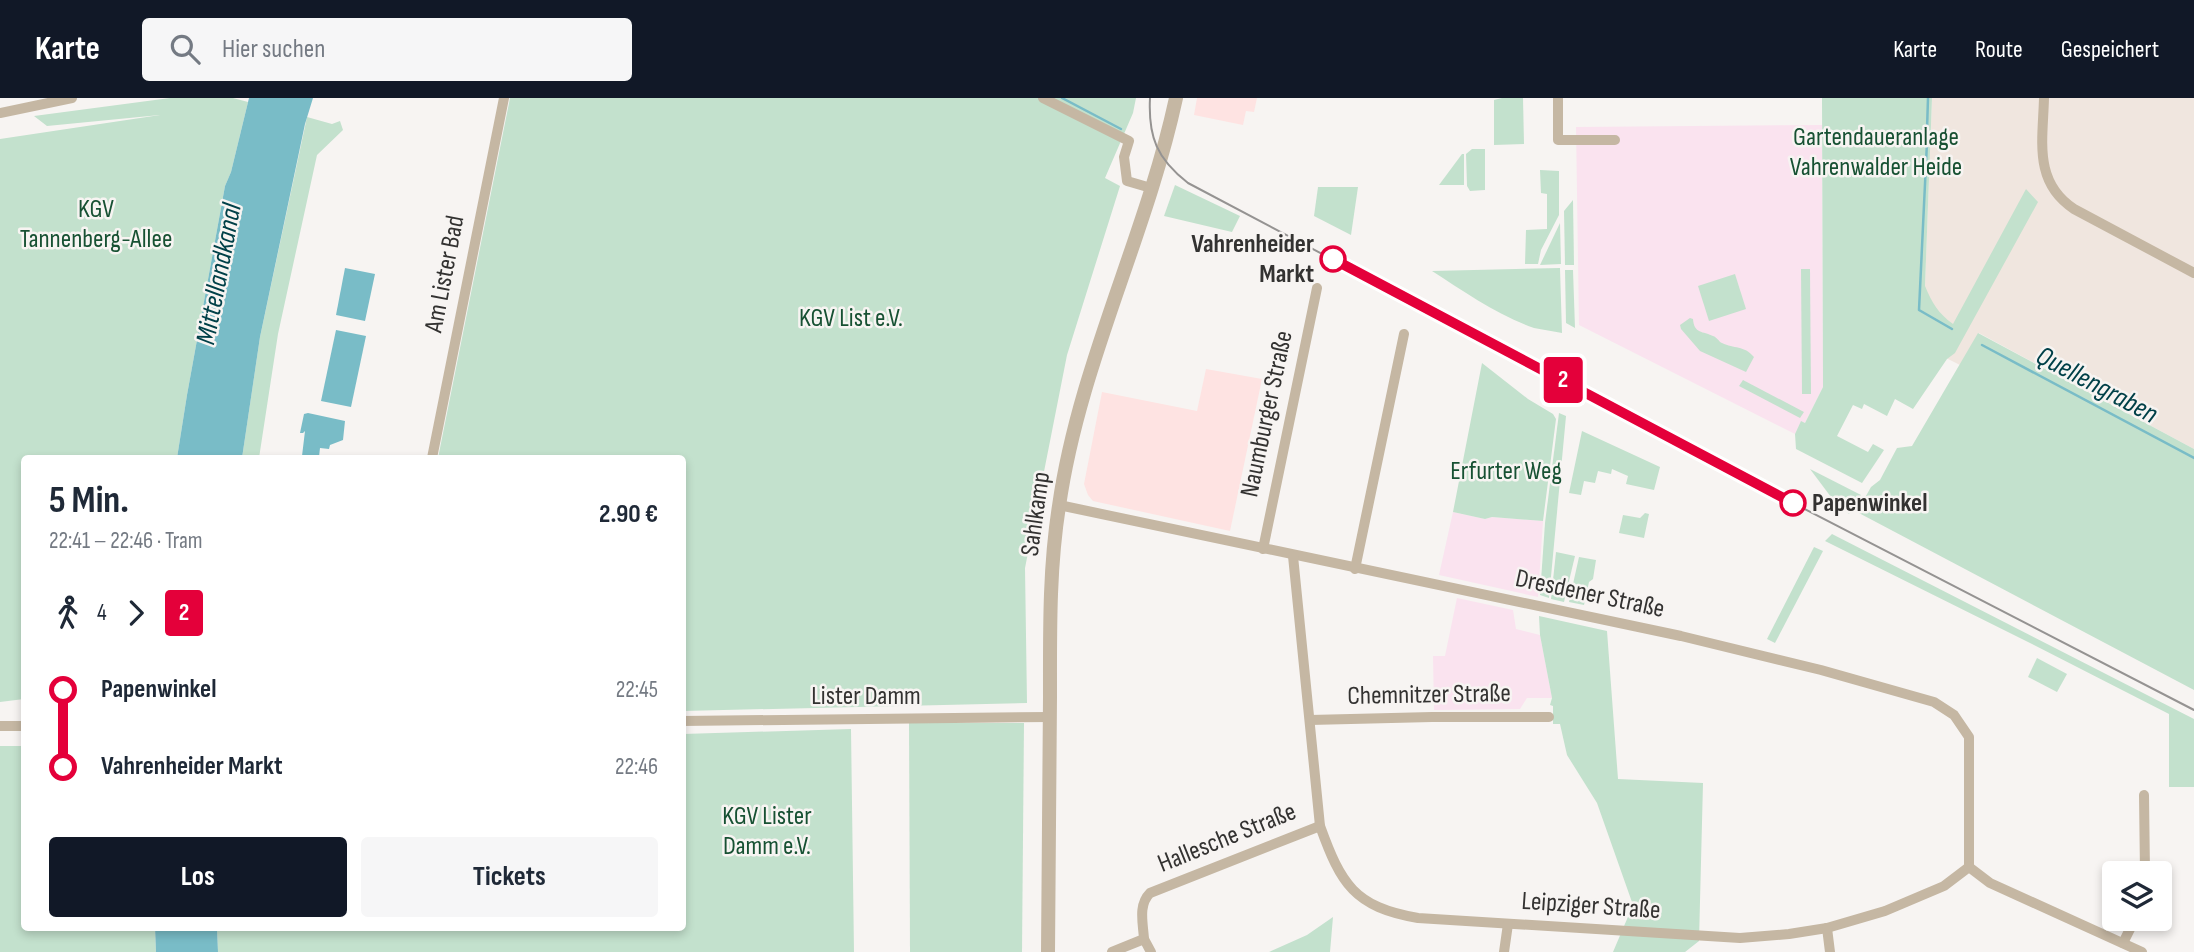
<!DOCTYPE html>
<html lang="de">
<meta charset="utf-8">
<style>
:root{--surface:#fff;--page:#f6f6f7;--text:#1f2937;--muted:#747a83;--accent:#111827}
body{margin:0;font-family:"Sofia Sans Condensed",sans-serif;background:var(--page);color:var(--text);height:100vh;display:flex;flex-direction:column;font-size:26px;white-space:nowrap}
*{box-sizing:border-box;margin:0}
p{font-size:23px;color:var(--muted)}
.icon{flex:none;width:38px;height:38px;fill:none;stroke:currentColor;stroke-width:2;stroke-linecap:round;stroke-linejoin:round}
.map{position:relative;flex:1;overflow:hidden}
.details{position:absolute;left:21px;top:357px;width:665px;height:476px;display:flex;flex-direction:column;background:var(--surface);border-radius:7px;box-shadow:0 4px 10px #0003}
.details>*{flex:none}
.badge{padding:0 14px;border-radius:5px;font-size:24px;line-height:46px}
.tools{position:absolute;left:2102px;top:763px;display:grid;gap:14px}
.tools a{display:grid;place-items:center;width:70px;height:70px;border-radius:7px;background:var(--surface);box-shadow:0 4px 10px #0003;font-size:35px}
.map>.badge{position:absolute;translate:-50% -50%;box-shadow:0 0 0 4px #fff}
.legs{display:flex;align-items:center;gap:10px;height:77px;padding:0 28px;font-size:23px}
.legs p{margin-inline-start:auto}
.summary{display:flex;align-items:center;justify-content:space-between;height:119px;padding:0 28px}
h1{font-size:38px;font-weight:700;line-height:52px}
.cta{display:flex;gap:14px;margin-top:auto;padding:14px 28px}
.cta a{flex:1;height:80px;border-radius:7px;background:var(--accent);color:#fff;font-size:28px;font-weight:700;line-height:80px;text-align:center}
.cta a+a{background:var(--page);color:var(--text)}
ul{padding:0 28px;list-style:none}
li{display:flex;align-items:center;gap:24px;height:77px;font-size:26px}
li i{display:grid;place-items:center;width:10px;height:100%;margin:0 9px;background:currentColor}
li i::after{content:'';width:18px;height:18px;margin:-9px;border:5px solid;border-radius:50%;background:var(--surface)}
li p{margin-inline-start:auto}
li:first-child i{background:linear-gradient(#0000 50%,currentColor 0)}
li:last-child i{background:linear-gradient(currentColor 50%,#0000 0)}
header{display:flex;align-items:center;gap:42px;box-sizing:border-box;height:98px;padding:0 35px;background:var(--accent);color:#fff}
header strong{font-size:33px}
nav{display:flex;gap:38px;margin-inline-start:auto;font-size:24px}
.search{width:490px;height:63px;background:var(--page);display:flex;align-items:center;gap:18px;box-sizing:border-box;padding:0 24px;border-radius:7px;color:var(--muted);font-size:26px}
.map>svg:first-child{display:block}
.commercial{fill:#fee3e2}
.built{fill:#f0e6df}
.education{fill:#fae3ef}
.green{fill:#c3e1cd}
.water{fill:#79bcc7}
.lines{fill:none;stroke-linecap:round;stroke-linejoin:round}
.stream{stroke:#79bcc7;stroke-width:2.5}
.minor{stroke:#c5b7a3;stroke-width:10}
.tertiary{stroke:#c5b7a3;stroke-width:14}
.tram{stroke:#959392;stroke-width:2}
.line-1-casing{stroke:#fff;stroke-width:16}
.line-1{stroke:#e4003a;stroke-width:10}
.stop-1-dot{fill:#fff;stroke:#e4003a;stroke-width:3.5}
.labels{text-anchor:middle;dominant-baseline:central;stroke-width:5;stroke-linejoin:round;paint-order:stroke}
.park-label{font-size:26px;fill:#175133;stroke:#f7f4f2}
.stop-label{font-size:26px;font-weight:bold;fill:#333231;stroke:#f7f4f2;text-anchor:end}
.street-label{font-size:26px;fill:#333231;stroke:#f7f4f2}
.water-label{font-size:28px;font-style:italic;fill:#004048;stroke:#f7f4f2}
</style>
<header>
<strong>Karte</strong>
<div class="search"><svg class="icon" aria-label="search" viewBox="0 0 24 24"><circle cx="10" cy="10" r="6"/><path d="M15 15l6 6"/></svg>Hier suchen</div>
<nav><a>Karte</a><a>Route</a><a>Gespeichert</a></nav>
</header>
<div class="map">
<svg width="2194" height="854" viewBox="0 0 2194 854">
<rect width="100%" height="100%" fill="#f7f4f2"/>
<g class="commercial">
<path d="M1197,0H1257L1254,14L1246,13L1243,27L1194,17Z"/>
<path d="M1206,271L1262,281L1230,433L1093,403L1088,397L1084,386L1102,294L1197,313Z"/>
</g>
<path class="built" d="M1932,0H2194V351L1979,235L1960,267L1912,243L1925,188Z"/>
<g class="education">
<path d="M1822,27L1823,289L1805,325L1801,324L1795,336L1579,227L1576,29Z"/>
<path d="M1453,414L1485,421L1492,419L1543,423L1538,499L1439,477Z"/>
<path d="M1457,500L1513,512L1516,531L1540,537L1552,600H1527L1520,611L1434,612L1433,558H1445Z"/>
</g>
<g class="green">
<path d="M170,0H233L248,4L231,74L225,88L187,297L177,360H24V601L0,604V41L160,17L47,28L34,18Z"/>
<path d="M510,0H1136L1133,15L1105,80L1120,88L1067,257L1025,470L1027,605L683,613L682,360H438Z"/>
<path d="M1502,0H1523L1524,46L1494,47V2Z"/>
<path d="M1822,0H1932L1925,188C1932,205 1938,215 1953,226L2026,91L2038,104L1955,255L1947,261L1913,311L1895,301L1887,318L1864,306L1862,311L1853,307L1837,338L1868,354L1873,346L1884,352L1862,385L1796,351L1795,336L1801,323L1805,325L1823,289Z"/>
<path d="M307,19L332,26L340,23L343,32L317,57L278,236L259,360H242L260,239Z"/>
<path d="M1472,51H1485V92L1470,93L1467,88L1466,56Z"/>
<path d="M1462,56H1464V87H1439Z"/>
<path d="M1540,72L1559,73V117L1541,152L1538,166H1525L1526,132L1547,131V96L1541,95Z"/>
<path d="M1175,87L1240,118L1232,134L1164,118Z"/>
<path d="M1318,89H1358L1351,137L1314,118Z"/>
<path d="M1573,102L1574,167H1565L1564,113Z"/>
<path d="M1560,125L1561,166L1540,167Z"/>
<path d="M1560,170L1562,235C1553,233 1543,232 1534,230C1499,218 1463,193 1432,173Z"/>
<path d="M1801,171H1810L1811,296H1802Z"/>
<path d="M1565,172H1573L1575,230L1566,225Z"/>
<path d="M1735,176L1746,211L1709,223L1698,188Z"/>
<path d="M1690,220L1693,221C1694,236 1703,233 1713,238C1717,239 1719,244 1722,245C1734,251 1744,247 1754,259L1746,274L1700,253L1681,231L1680,227Z"/>
<path d="M1978,235L2194,351V592L1857,414L1871,389L1880,382L1897,350L1912,348Z"/>
<path d="M1482,265L1528,301L1553,316L1556,321L1543,423L1492,419L1485,421L1453,414Z"/>
<path d="M1743,282L1804,314L1800,320L1739,288Z"/>
<path d="M1559,315L1566,318L1549,500L1540,497L1545,425Z"/>
<path d="M1582,333L1660,369L1654,392L1626,386L1628,378L1612,371L1611,376L1598,373L1595,385L1584,383L1581,397L1569,395Z"/>
<path d="M1810,371L1861,397L1849,416L1834,403Z"/>
<path d="M1645,415L1649,416L1644,440L1619,435L1623,417L1640,420Z"/>
<path d="M1832,436L2194,621V689H2169V616L2032,546L1825,443Z"/>
<path d="M1814,449L1823,453L1775,545L1767,541Z"/>
<path d="M1556,454L1575,458L1564,504L1551,501Z"/>
<path d="M1579,459L1596,462L1593,481L1589,484L1584,507L1569,504Z"/>
<path d="M1539,518L1607,533L1618,681L1703,685L1699,843L1685,854H1613L1633,807L1597,705L1567,657L1560,626H1553V608L1550,607L1552,600L1540,537Z"/>
<path d="M2037,560L2067,576L2057,594L2028,579Z"/>
<path d="M909,625H1024L1022,854H910Z"/>
<path d="M851,631L854,854H218L217,830H682L683,636Z"/>
<path d="M0,648H24V830H155L156,854H0Z"/>
<path d="M1333,819L1330,854H1269L1307,837Z"/>
</g>
<g class="water">
<path d="M249,0H313L305,26L260,239L242,360H177L187,297L225,88L231,74Z"/>
<path d="M345,170L375,176L365,223L336,217Z"/>
<path d="M336,232L366,238L351,309L321,303Z"/>
<path d="M308,315L345,323L343,342L330,347L329,351L320,350L319,359L320,360H298L302,358L305,333L303,335H300L304,316Z"/>
<path d="M155,830H217L218,854H156Z"/>
</g>
<g class="lines">
<g class="stream">
<path d="M1062,0L1121,31"/>
<path d="M1927,32L1928,0"/>
<path d="M1927,44L1919,212L1952,231"/>
<path d="M1982,247L2194,360"/>
</g>
<g class="minor">
<path d="M1043,0L1129,43L1124,59L1127,83L1151,90"/>
<path d="M1558,0V42H1615"/>
<path d="M2044,0C2043,42 2033,84 2074,111L2194,175"/>
<path d="M0,15L72,0"/>
<path d="M432,360L504,0"/>
<path d="M1059,407L1681,538L1821,572L1934,604L1954,617L1969,639V769"/>
<path d="M1263,451L1317,190"/>
<path d="M1293,458L1320,728C1341,786 1354,809 1418,820L1740,840L1789,836L1827,830L1885,813L1944,788L1969,769L1990,785L2142,854"/>
<path d="M1355,471L1404,236"/>
<path d="M1310,622L1432,619H1549"/>
<path d="M682,623L1050,619"/>
<path d="M0,628H24"/>
<path d="M2144,697L2145,775"/>
<path d="M1827,830L1830,854"/>
<path d="M1144,841L1151,854"/>
<path d="M2123,845L2135,821"/>
<path d="M1112,854L1144,841C1143,825 1138,807 1150,795L1320,728"/>
<path d="M1504,854L1508,826"/>
</g>
<path class="tertiary" d="M1048,854C1049,769 1049,684 1050,599C1050,535 1049,471 1059,408C1079,267 1146,139 1176,0"/>
<path class="tram" d="M1150,0C1148,39 1157,61 1188,85L1793,405L2194,612"/>
</g>
<g class="lines">
<g class="line-1-casing">
<path id="line-1" d="M1333,161L1793,405"/>
</g>
<use href="#line-1" class="line-1"/>
</g>
<g class="stop-1-dot">
<circle cx="1333" cy="161" r="12"/>
<circle cx="1793" cy="405" r="12"/>
</g>
<g class="labels">
<g class="park-label">
<text x="1876" y="39">Gartendaueranlage<tspan x="1876" dy="30">Vahrenwalder Heide</tspan></text>
<text x="96" y="111">KGV<tspan x="96" dy="30">Tannenberg-Allee</tspan></text>
<text x="851" y="220">KGV List e.V.</text>
<text x="1506" y="373">Erfurter Weg</text>
<text x="767" y="718">KGV Lister<tspan x="767" dy="30">Damm e.V.</tspan></text>
</g>
<g class="stop-label">
<text x="1314" y="146">Vahrenheider<tspan x="1314" dy="30">Markt</tspan></text>
<text x="1812" y="405" text-anchor="start">Papenwinkel</text>
</g>
<g class="street-label">
<text transform="translate(445 176) rotate(-79)">Am Lister Bad</text>
<text transform="translate(1267 316) rotate(-78)">Naumburger Straße</text>
<text transform="translate(1036 416) rotate(-82)">Sahlkamp</text>
<text transform="translate(1590 496) rotate(12)">Dresdener Straße</text>
<text transform="translate(1429 597) rotate(-1)">Chemnitzer Straße</text>
<text x="866" y="598">Lister Damm</text>
<text transform="translate(1227 740) rotate(-22)">Hallesche Straße</text>
<text transform="translate(1591 808) rotate(4)">Leipziger Straße</text>
</g>
<g class="water-label">
<text transform="translate(219 176) rotate(-79)">Mittellandkanal</text>
<text transform="translate(2097 287) rotate(28)">Quellengraben</text>
</g>
</g>
</svg>
<div class="tools">
<a><svg class="icon" aria-label="layers" viewBox="0 0 24 24"><path d="M12 4l9 5-9 5-9-5zM3 14l9 5 9-5"/></svg></a>
</div>
<b class="badge" style="left:1563px;top:282px;background:#e4003a;color:#fff">2</b>
<section class="details">
<div class="summary"><div><h1>5 Min.</h1><p>22:41 – 22:46 · Tram</p></div><b>2.90 €</b></div>
<div class="legs"><svg class="icon" aria-label="walk" viewBox="0 0 24 24"><circle cx="13" cy="4" r="2"/><path d="M13 8l-2 6 4 7M11 14l-3 7M7 12l3-4h3l4 4"/></svg>4<svg class="icon" aria-label="forward" viewBox="0 0 24 24"><path d="M9 5l7 7-7 7"/></svg><b class="badge" style="background:#e4003a;color:#fff">2</b></div>
<ul>
<li><i style="color:#e4003a"></i><b>Papenwinkel</b><p>22:45</p></li>
<li><i style="color:#e4003a"></i><b>Vahrenheider Markt</b><p>22:46</p></li>
</ul>
<div class="cta"><a>Los</a><a>Tickets</a></div>
</section>
</div>
